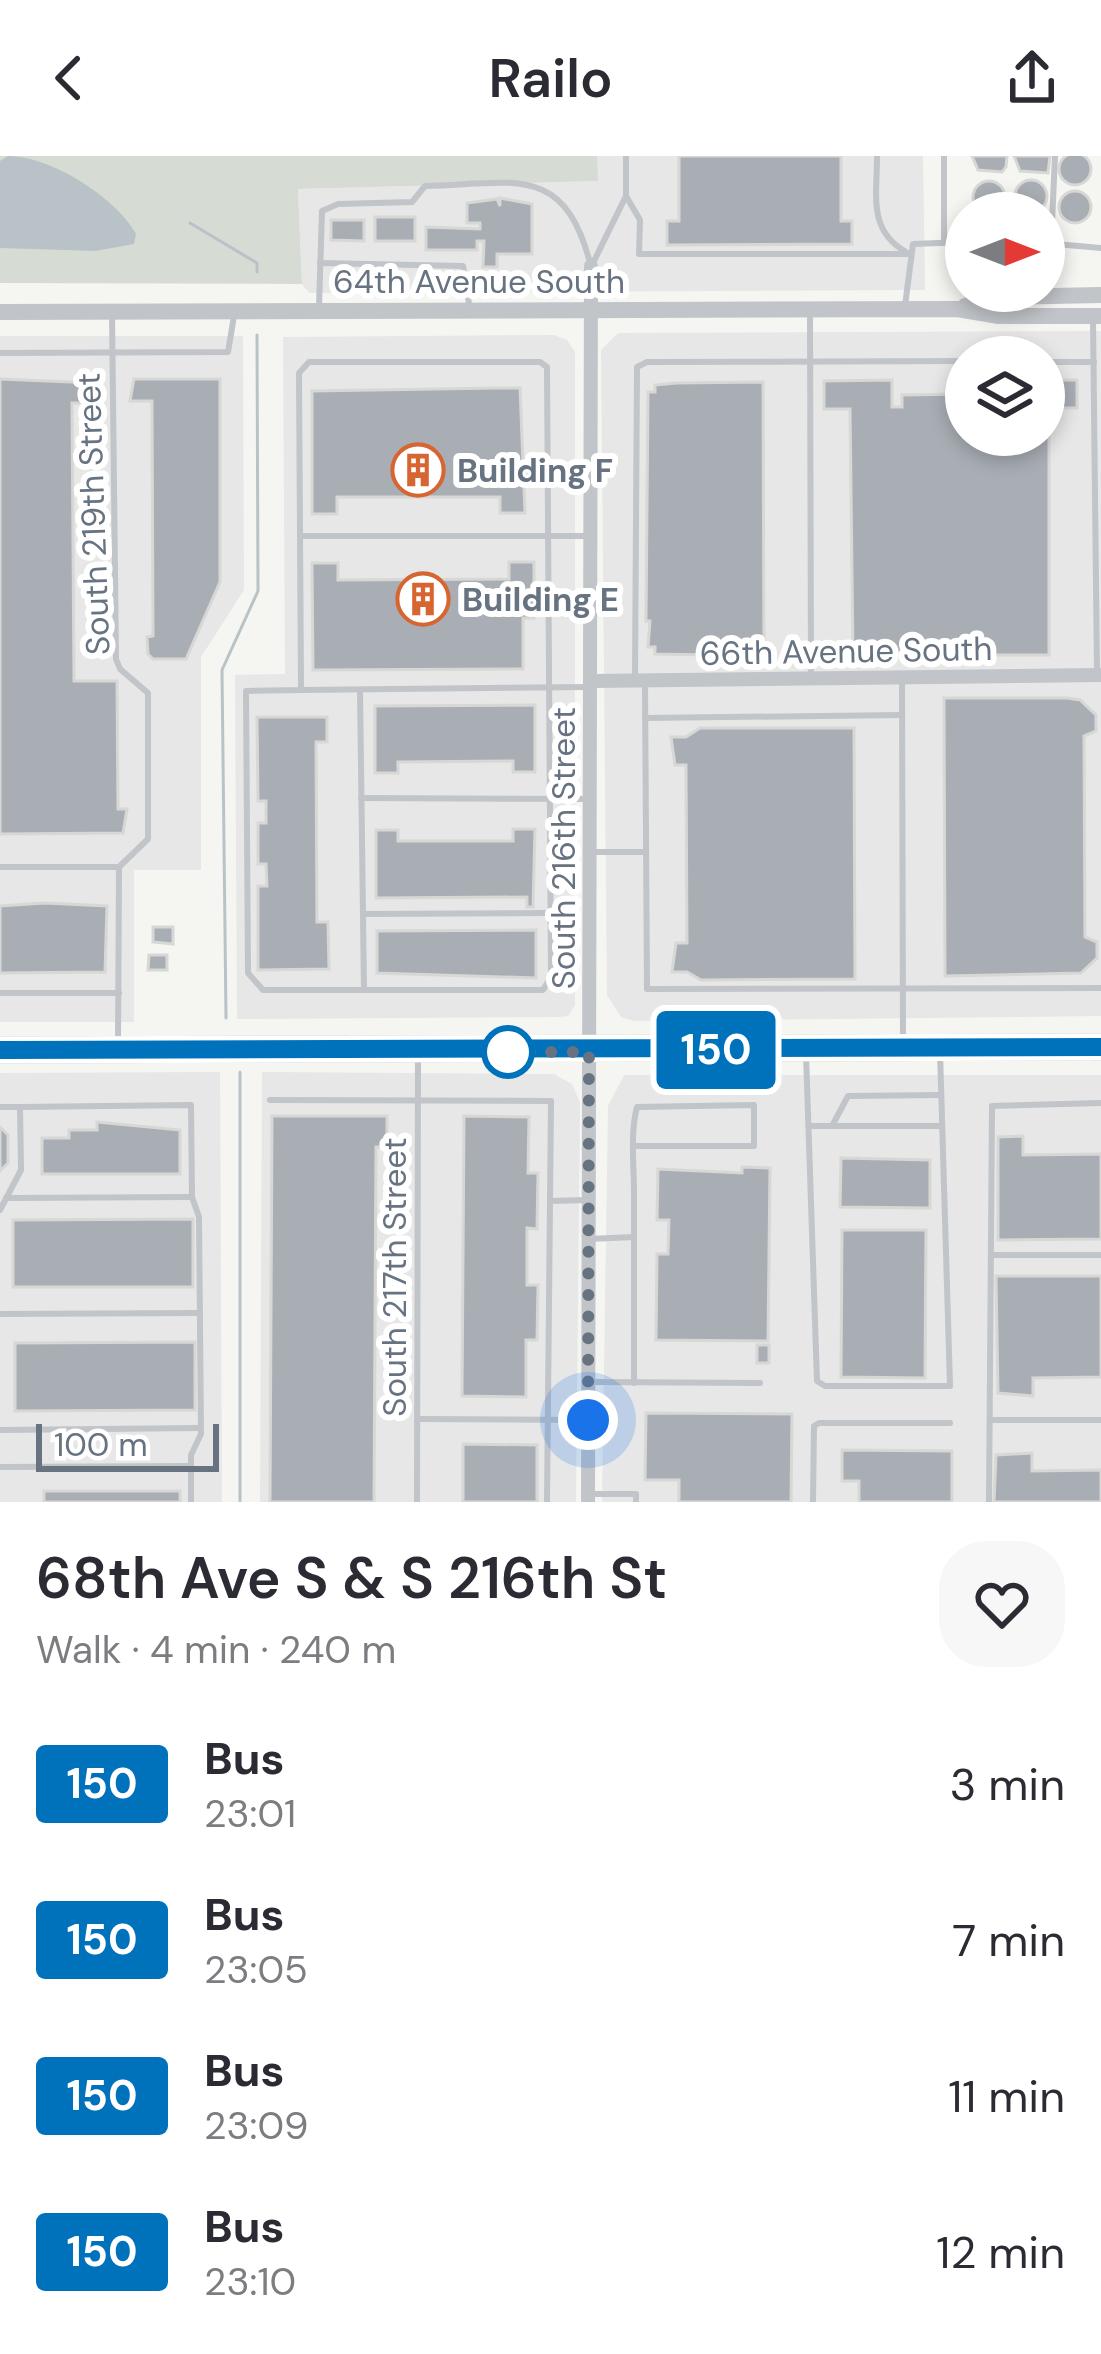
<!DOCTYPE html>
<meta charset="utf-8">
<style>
:root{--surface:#fff;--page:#f7f7f7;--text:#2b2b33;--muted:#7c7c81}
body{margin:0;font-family:"DM Sans",sans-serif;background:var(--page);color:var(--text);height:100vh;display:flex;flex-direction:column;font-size:45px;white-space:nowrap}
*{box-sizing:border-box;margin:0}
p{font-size:39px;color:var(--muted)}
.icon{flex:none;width:66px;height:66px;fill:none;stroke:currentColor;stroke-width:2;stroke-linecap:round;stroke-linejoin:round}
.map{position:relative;height:1346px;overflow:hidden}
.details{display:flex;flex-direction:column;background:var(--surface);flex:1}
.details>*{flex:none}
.badge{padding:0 24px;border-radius:9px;font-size:42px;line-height:78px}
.needle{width:78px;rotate:90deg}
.buttons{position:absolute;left:945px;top:36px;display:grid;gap:24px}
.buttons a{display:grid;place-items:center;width:120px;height:120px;border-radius:50%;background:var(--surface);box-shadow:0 6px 18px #0003;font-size:60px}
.scale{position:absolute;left:36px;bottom:30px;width:183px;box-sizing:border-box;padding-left:12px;border:6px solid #677381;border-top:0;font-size:33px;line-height:42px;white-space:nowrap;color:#677381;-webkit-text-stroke:9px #fff;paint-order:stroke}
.you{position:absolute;width:60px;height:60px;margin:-30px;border:9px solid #fff;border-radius:50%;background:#1a73e8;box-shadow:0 0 0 18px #1a73e833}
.map>.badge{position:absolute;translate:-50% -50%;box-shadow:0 0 0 6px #fff}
.round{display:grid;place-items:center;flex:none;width:126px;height:126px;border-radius:48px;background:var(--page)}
.overview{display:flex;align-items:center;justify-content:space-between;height:204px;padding:0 36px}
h1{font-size:57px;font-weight:600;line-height:90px}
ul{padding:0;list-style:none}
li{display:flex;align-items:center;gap:36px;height:156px;padding:0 36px}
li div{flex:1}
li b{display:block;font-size:45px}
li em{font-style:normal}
li .badge{min-width:132px;font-weight:700;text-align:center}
header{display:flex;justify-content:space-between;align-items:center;height:156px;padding:0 36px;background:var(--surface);font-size:54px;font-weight:600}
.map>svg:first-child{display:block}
.built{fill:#e6e7e6;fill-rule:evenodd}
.green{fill:#d6dcd4}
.water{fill:#b9c3c7}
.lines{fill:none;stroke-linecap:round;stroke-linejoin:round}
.stream{stroke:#b9c3c7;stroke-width:3}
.building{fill:#a8aeb4;stroke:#d7d7d5;stroke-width:3}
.primary-casing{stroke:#b3b6ba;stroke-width:27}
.service{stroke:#c1c4c8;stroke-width:6}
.minor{stroke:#c1c4c8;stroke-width:14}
.tertiary{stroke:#c1c4c8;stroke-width:16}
.primary{stroke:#fff;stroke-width:21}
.line-casing{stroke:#fff;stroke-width:27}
.line{stroke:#0072bc;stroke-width:18}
.walk{stroke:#677381;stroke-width:12;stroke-dasharray:0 21.6}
.stop-dot{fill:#fff;stroke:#0072bc;stroke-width:6}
.labels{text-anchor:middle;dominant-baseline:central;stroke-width:12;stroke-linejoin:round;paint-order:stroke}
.street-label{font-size:33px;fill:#677381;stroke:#fff}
.poi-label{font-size:33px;font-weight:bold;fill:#677381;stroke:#fff;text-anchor:start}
</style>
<header><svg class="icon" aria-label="back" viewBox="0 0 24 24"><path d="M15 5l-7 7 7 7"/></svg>Railo<svg class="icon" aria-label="share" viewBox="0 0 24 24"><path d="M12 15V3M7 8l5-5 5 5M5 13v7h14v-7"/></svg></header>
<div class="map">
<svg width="1101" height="1346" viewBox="0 0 1101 1346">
<rect width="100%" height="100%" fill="#f5f6f2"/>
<g class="built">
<path d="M597,0H923L925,134L309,137L302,128L298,33L597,25Z"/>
<path d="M1101,175V860L634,865L621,861L607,839L601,194L618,177ZM966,201H1044V279H966Z"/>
<path d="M554,179L567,184L575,196V849L568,860L559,861L237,863L235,519L285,518L283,181Z"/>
<path d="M0,180H243L244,434L201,501V714H134V866H0Z"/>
<path d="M220,916L222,1346H0V917Z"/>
<path d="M262,916L554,918L572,928L580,947L576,1346H260Z"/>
<path d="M624,919H1101V1346H602L608,950Z"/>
</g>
<path class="green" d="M0,0H597L598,25L298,33L302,128L0,127Z"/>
<path class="water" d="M8,0C51,0 115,41 136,78L134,88L95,95L0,92V5Z"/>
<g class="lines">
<g class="stream">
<path d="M190,67L257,107V116"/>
<path d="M226,862L222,514L258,435L257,179"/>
<path d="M240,1346V916"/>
</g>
</g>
<g class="building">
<circle cx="1075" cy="13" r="16"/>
<path d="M679,0H841V65H852V88L667,89V65H679Z"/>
<path d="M972,0H1007L1006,11L1002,16L978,14Z"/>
<path d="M1014,0H1050L1048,17L1020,15Z"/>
<circle cx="1031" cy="40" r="16"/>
<circle cx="989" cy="41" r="16"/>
<circle cx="1075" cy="51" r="16"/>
<path d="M500,42L532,48V98H497V111H483L484,85H477V94H426V71L480,73V67H467V47L497,43L500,50Z"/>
<rect x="375" y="61" width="40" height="24"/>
<path d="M331,64H364V85L331,84Z"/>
<path d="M0,223L95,227V247H72L74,525H117L118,653H127L123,677L0,678Z"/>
<path d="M134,223H220V426L186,503H153L148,498L147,481L153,480L152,245H130Z"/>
<path d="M892,224V251H902V239L966,238V279H1044V224H1077V252H1049V499H853L850,253H824V225Z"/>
<path d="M763,226L764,500L655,498V491H648L650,465H646L648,236H655V229L676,227Z"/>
<path d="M497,232H520L525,357H500V341H337V358H312V235Z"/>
<path d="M509,406H534V462H523V513L313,514L312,407H338V424L509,423Z"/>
<path d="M944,542H1067L1080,544L1096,559V575L1084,580L1085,781L1097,786V802L1081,817L945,820Z"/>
<path d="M535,549V616H513V605L398,606V617H375V550Z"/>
<path d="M257,561H327V586H316L317,766H328L329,813L258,814V730H267L266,708H258V667H266V645H258Z"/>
<path d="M700,572H854L855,823L701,824L687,816H672L676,787H687L686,609H675L671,581H686Z"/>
<path d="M513,673H535L533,751H527V741L376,742V674H398V685H513Z"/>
<path d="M45,747L107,750L105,816L0,817V750Z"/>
<path d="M153,771H173V788L153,786Z"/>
<path d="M536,774V822L377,817V775Z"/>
<path d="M149,799H167V814H148Z"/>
<path d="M272,960H387V991H376L374,1346H270Z"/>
<path d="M464,960L529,961L528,1017H538L537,1073L527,1072V1129H538L537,1184H526V1241L462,1240Z"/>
<path d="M97,966L180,974V1018H42V982H69V974H97Z"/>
<path d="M0,971L8,979V1007L0,1015Z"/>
<path d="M1023,980V999L1101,998V1083L998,1084V981Z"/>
<path d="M841,1002L930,1004V1052L840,1051Z"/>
<path d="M742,1011L770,1012L768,1185L656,1184L657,1098H668L669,1064H657L658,1013L742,1017Z"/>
<path d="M193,1063V1131H13V1064Z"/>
<path d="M842,1074H926L925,1222L841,1221Z"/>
<path d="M996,1120H1101V1221L1033,1222V1240L998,1237Z"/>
<path d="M195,1186V1254L15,1255V1187Z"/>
<rect x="757" y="1189" width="12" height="18"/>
<path d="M646,1257L792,1258L791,1346H679V1324H645Z"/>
<path d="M463,1288L537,1289V1346H463Z"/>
<path d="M842,1294L952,1295V1346H859V1325H842Z"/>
<path d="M1032,1297V1315L1101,1314V1346H994L996,1299Z"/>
<rect x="44" y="1335" width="136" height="11"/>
</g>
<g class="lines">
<g class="primary-casing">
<path id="primary" d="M0,894L1101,891"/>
</g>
<g class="service">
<path d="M877,0C877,41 868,74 906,96"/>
<path d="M626,40L640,64L639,98H908"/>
<path d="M944,86V0"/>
<path d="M1044,87L1101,92"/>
<path d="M1051,89L1055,0"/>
<path d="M320,107L463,110L470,154"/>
<path d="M593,107L626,40V0"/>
<path d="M905,150L913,88L966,86"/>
<path d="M319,151L322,55L338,48L412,46L425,30C512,28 564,6 590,107"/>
<path d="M112,156L116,503L120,513L148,537V683L119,711L118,890"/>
<path d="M810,158L811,521"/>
<path d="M1093,163L1097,516"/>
<path d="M0,197L228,196L234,160"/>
<path d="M309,206H540L547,211L551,821L543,834H263L248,817L246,535L301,534L299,217Z"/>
<path d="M1044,206H1094"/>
<path d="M300,380H590"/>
<path d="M635,521L637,211L647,206L966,205"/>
<path d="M902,524L903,889"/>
<path d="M645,528L647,833L1101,832"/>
<path d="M301,534L588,531"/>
<path d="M360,534L364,834"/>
<path d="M645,562L902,559"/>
<path d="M361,642L586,643"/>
<path d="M590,696H645"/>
<path d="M0,711H119"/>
<path d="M363,758L551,757"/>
<path d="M0,837H119"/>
<path d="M806,898L817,1225L825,1230H950L940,896"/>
<path d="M270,944L551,945L547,1346"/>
<path d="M0,951H20L21,1014L0,1054"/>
<path d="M20,951L191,949L192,1041L199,1061L201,1278L191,1299V1346"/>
<path d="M810,970H941"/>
<path d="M832,970L848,940L941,939"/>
<path d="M6,1042L192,1041"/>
<path d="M550,1045L588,1044"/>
<path d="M589,1083L634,1081"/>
<path d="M991,1099H1101"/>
<path d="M0,1158L200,1157"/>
<path d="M592,1226L760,1227"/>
<path d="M634,1227C634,1163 634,1100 634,1036C634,1009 630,977 637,951L754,949V990H634"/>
<path d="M418,1263L584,1264"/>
<path d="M991,1264H1101"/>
<path d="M0,1274L200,1272"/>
<path d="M0,1311L191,1310"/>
<path d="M592,1338H636V1346"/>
<path d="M417,1346L418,900"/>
<path d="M813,1346L814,1270L819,1267H950"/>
<path d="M989,1346L992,950L1101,947"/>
</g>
<g class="minor">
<path d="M591,525L1101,519"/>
<path d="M588,1346L591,110"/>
</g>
<g class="tertiary">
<path d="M965,150L998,141L1101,139"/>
<path d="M0,156L957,153L999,160H1101"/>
</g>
<use href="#primary" class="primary"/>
</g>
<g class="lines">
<g class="line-casing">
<path id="line" d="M0,894L1101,891"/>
</g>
<use href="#line" class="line"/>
<path class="walk" d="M508,896H589L588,1264"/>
</g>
<defs>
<g id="building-ring" transform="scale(2.7)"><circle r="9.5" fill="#fff" stroke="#d76531" stroke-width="1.5"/><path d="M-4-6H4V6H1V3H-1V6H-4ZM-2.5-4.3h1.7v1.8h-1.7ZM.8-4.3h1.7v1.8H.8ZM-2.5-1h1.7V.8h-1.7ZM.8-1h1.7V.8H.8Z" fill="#d76531"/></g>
</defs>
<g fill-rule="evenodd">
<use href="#building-ring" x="418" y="314"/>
<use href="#building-ring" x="423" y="443"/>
</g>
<circle class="stop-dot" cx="508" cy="896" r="24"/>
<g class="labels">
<g class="street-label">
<text x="479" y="125">64th Avenue South</text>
<text transform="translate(93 358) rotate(-92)">South 219th Street</text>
<text transform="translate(846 495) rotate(-1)">66th Avenue South</text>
<text transform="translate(563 692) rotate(-90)">South 216th Street</text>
<text transform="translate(394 1121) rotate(-90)">South 217th Street</text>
</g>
<g class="poi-label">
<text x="457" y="314">Building F</text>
<text x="462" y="443">Building E</text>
</g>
</g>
</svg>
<div class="buttons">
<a><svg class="needle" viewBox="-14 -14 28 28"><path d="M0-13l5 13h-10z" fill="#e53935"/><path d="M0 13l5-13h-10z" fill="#7c7c81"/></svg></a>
<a><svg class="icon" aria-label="layers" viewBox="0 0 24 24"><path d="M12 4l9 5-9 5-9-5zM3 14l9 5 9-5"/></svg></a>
</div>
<div class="scale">100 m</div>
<div class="you" style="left:588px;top:1264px"></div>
<b class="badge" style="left:716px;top:894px;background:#0072bc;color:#fff">150</b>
</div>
<section class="details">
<div class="overview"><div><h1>68th Ave S &amp; S 216th St</h1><p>Walk · 4 min · 240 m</p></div><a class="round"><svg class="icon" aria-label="heart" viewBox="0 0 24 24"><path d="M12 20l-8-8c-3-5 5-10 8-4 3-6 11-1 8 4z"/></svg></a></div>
<ul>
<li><span class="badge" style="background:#0072bc;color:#fff">150</span><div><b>Bus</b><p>23:01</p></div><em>3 min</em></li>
<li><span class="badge" style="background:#0072bc;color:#fff">150</span><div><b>Bus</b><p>23:05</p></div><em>7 min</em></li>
<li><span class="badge" style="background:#0072bc;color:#fff">150</span><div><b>Bus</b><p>23:09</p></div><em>11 min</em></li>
<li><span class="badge" style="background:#0072bc;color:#fff">150</span><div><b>Bus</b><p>23:10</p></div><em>12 min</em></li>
</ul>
</section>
